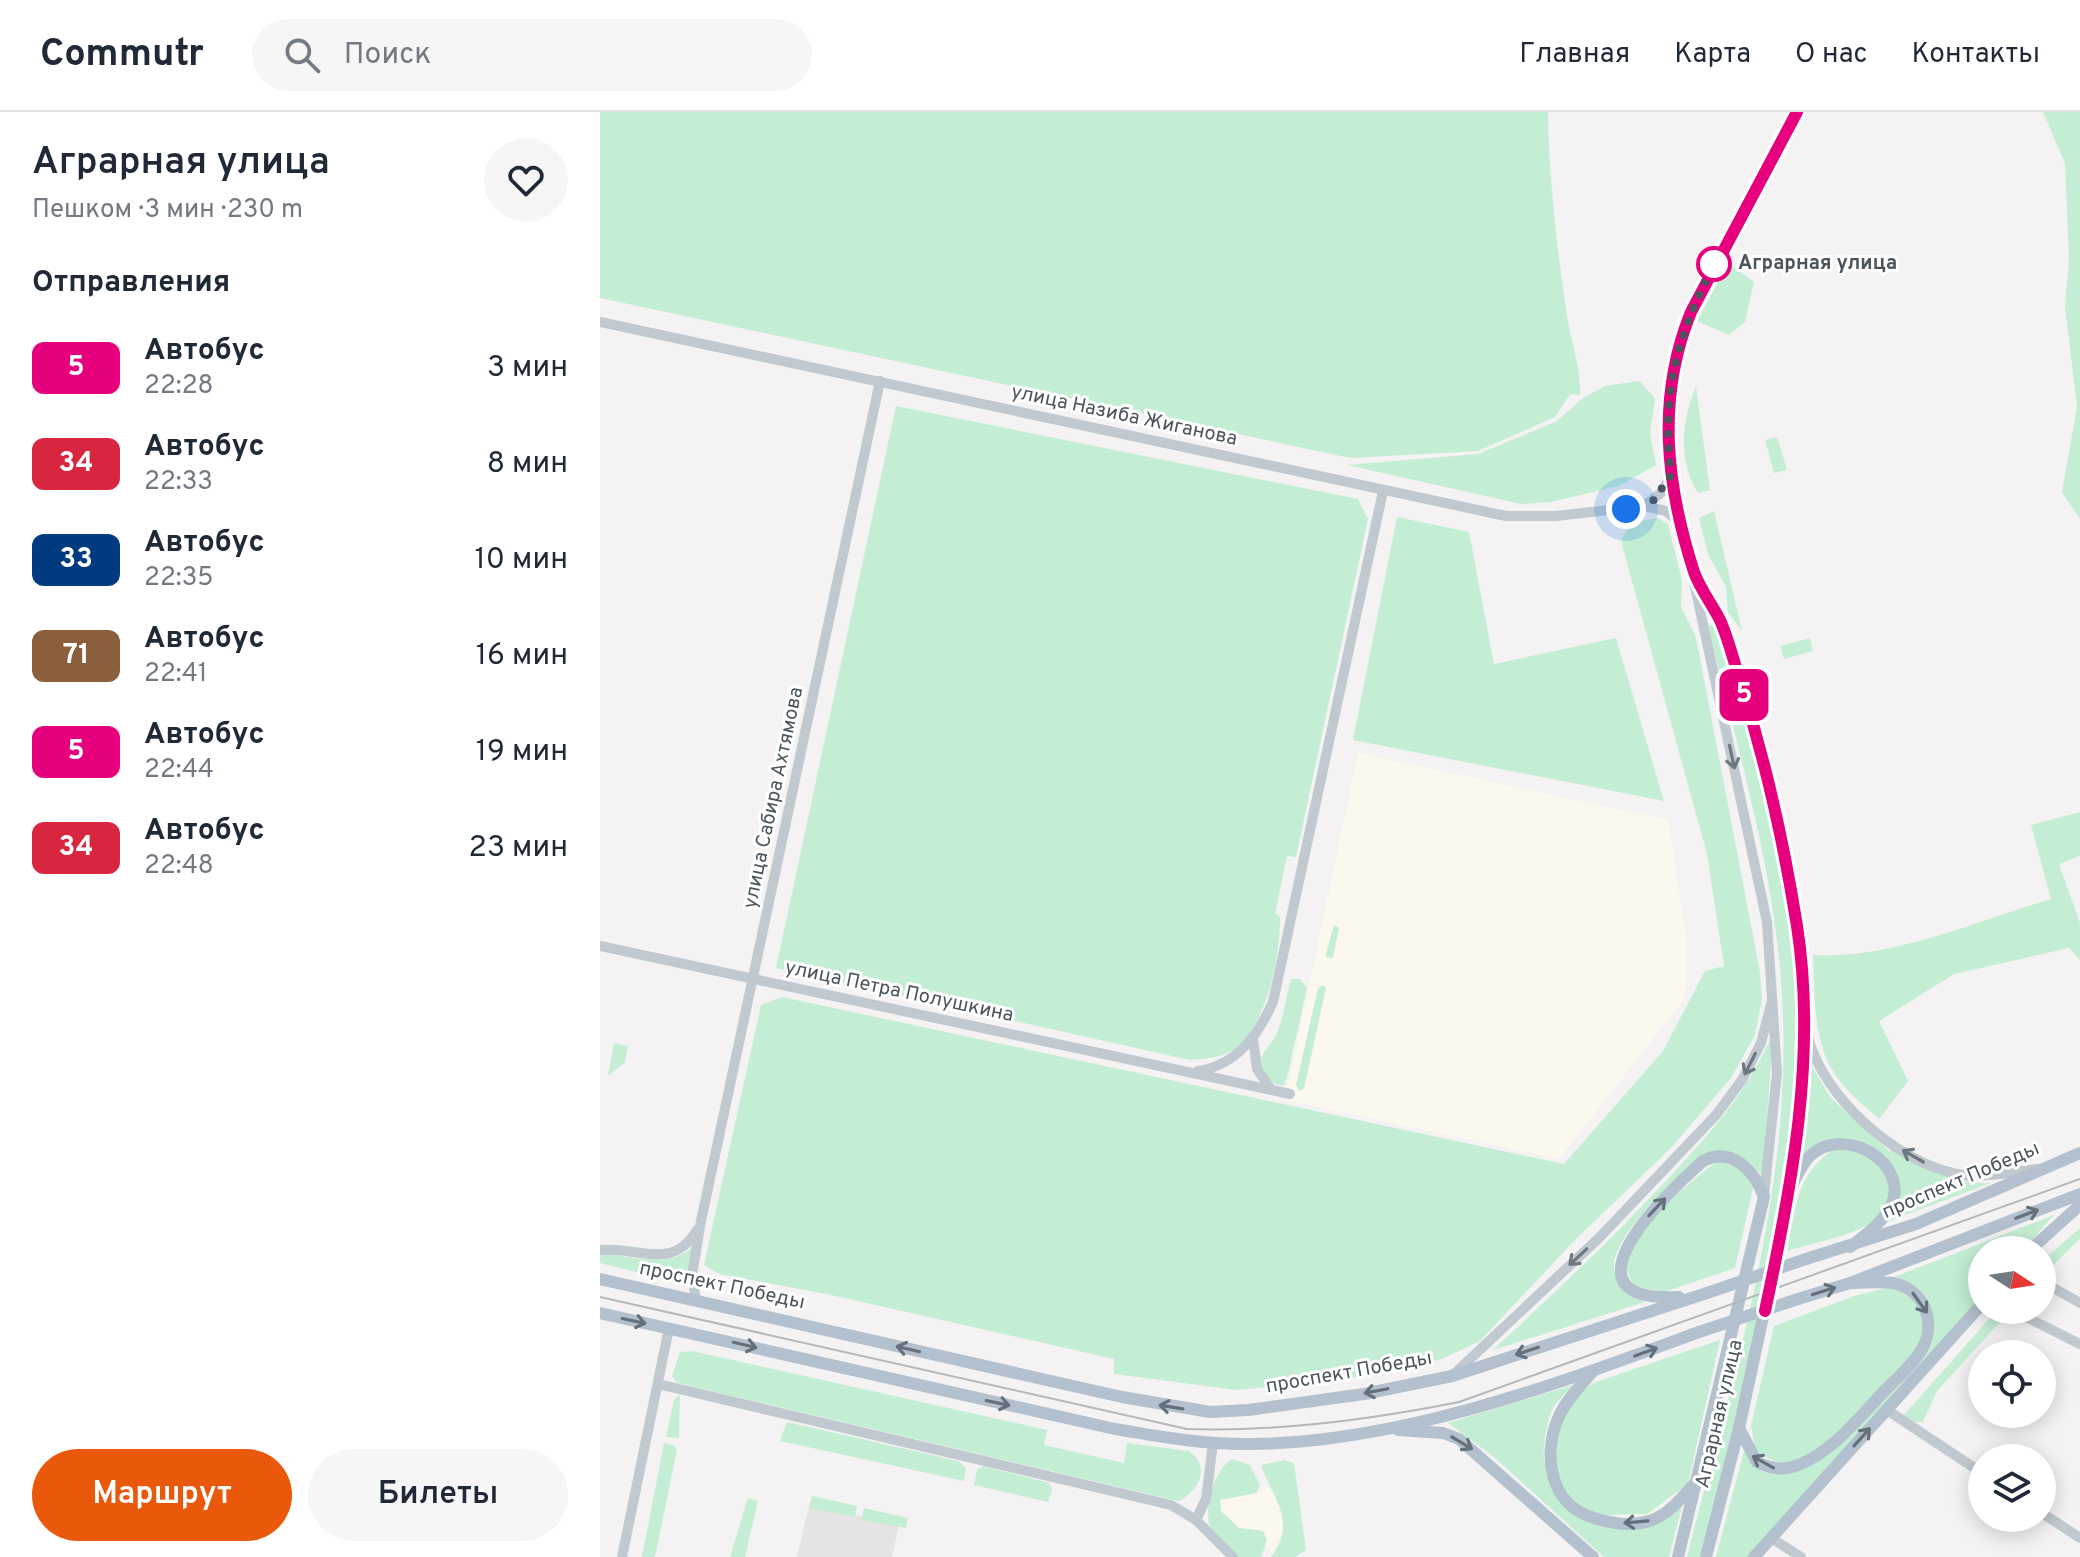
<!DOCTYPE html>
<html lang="ru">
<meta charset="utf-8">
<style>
:root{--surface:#fff;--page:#f6f6f7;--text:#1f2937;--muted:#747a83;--line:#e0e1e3;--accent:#ea580c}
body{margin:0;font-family:Overpass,sans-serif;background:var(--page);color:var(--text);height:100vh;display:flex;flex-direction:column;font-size:30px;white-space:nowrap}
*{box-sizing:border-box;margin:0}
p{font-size:26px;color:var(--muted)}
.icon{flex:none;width:44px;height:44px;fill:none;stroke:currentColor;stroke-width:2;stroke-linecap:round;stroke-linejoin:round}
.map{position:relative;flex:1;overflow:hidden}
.panel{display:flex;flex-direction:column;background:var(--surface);width:600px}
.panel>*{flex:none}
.badge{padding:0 16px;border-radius:12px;font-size:28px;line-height:52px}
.needle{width:52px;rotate:102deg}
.controls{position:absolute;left:1368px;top:1124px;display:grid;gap:16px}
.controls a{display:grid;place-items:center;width:88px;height:88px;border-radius:50%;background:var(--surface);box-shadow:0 4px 20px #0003;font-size:40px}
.you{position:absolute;width:40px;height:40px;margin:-20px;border:6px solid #fff;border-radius:50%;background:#1a73e8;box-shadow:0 0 0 12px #1a73e833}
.map>.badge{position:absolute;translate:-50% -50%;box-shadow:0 0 0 4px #fff}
h2{padding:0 32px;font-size:30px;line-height:72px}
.round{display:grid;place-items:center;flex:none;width:84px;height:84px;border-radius:42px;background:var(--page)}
.headline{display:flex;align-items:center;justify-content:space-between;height:136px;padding:0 32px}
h1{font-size:38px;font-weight:600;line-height:60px}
.primary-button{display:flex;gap:16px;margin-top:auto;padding:16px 32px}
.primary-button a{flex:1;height:92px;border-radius:48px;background:var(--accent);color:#fff;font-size:32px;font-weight:600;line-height:92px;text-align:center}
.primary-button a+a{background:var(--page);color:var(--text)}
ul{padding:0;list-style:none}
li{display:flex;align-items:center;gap:24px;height:96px;padding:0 32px}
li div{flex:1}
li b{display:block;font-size:30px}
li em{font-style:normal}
li .badge{min-width:88px;font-weight:700;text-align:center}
header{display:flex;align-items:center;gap:48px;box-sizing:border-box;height:112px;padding:0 40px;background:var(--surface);border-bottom:2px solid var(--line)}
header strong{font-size:38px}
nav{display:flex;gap:44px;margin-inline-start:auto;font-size:28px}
.search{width:560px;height:72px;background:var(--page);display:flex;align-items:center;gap:20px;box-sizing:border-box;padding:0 28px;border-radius:44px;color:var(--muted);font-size:30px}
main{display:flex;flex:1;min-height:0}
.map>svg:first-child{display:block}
.commercial{fill:#fcf8ee}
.education{fill:#e5e3e3}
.green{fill:#c4eed4}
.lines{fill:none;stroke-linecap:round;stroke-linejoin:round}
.minor{stroke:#c0c9cf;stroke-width:10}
.major{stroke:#b3c1ce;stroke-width:12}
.tram{stroke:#b4b7bb;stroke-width:2}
.major-bridge{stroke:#b3c1ce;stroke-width:12}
.oneway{stroke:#6d7880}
.oneway2{stroke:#64707a}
.line-casing{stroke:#fff;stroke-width:18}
.line{stroke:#e6007e;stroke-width:12}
.walk{stroke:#4a555e;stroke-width:8;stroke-dasharray:0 14.4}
.stop-dot{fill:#fff;stroke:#e6007e;stroke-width:4}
.labels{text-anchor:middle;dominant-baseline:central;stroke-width:6;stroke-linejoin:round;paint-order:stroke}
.stop-label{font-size:20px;font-weight:bold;fill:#4a555e;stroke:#fff;text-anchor:start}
.street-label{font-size:20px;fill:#4a555e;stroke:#fff}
</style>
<header>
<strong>Commutr</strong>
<div class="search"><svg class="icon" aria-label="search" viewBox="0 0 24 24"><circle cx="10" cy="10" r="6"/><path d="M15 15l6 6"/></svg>Поиск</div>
<nav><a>Главная</a><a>Карта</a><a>О нас</a><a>Контакты</a></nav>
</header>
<main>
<section class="panel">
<div class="headline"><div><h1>Аграрная улица</h1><p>Пешком · 3 мин · 230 m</p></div><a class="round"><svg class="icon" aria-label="heart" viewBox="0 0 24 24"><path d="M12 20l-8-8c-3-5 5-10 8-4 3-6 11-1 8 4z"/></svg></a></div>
<h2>Отправления</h2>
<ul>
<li><span class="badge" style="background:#e6007e;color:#fff">5</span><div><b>Автобус</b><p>22:28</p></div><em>3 мин</em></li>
<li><span class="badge" style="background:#d7263d;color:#fff">34</span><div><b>Автобус</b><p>22:33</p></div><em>8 мин</em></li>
<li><span class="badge" style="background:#003b80;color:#fff">33</span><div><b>Автобус</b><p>22:35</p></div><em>10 мин</em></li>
<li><span class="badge" style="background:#8b5e3c;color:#fff">71</span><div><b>Автобус</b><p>22:41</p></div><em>16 мин</em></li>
<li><span class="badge" style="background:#e6007e;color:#fff">5</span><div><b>Автобус</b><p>22:44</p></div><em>19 мин</em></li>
<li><span class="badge" style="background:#d7263d;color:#fff">34</span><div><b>Автобус</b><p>22:48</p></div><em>23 мин</em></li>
</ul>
<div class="primary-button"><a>Маршрут</a><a>Билеты</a></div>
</section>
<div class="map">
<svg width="1480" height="1445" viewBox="0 0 1480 1445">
<rect width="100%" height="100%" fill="#f4f2f2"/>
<g class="commercial">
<path d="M758,641L1068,708L1087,829V871L1082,890L959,1047L685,988Z"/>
<path d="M667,1374L681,1392L683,1420L673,1442L667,1436L664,1418L639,1416L622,1399L621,1388L657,1382Z"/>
</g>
<path class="education" d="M209,1394L299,1412L292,1445H197Z"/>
<g class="green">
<path d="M0,0H948C949,68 957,137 967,204C971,231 981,255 980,283L970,282L955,305L878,339L750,346L0,186Z"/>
<path d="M1443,0H1480V407L1462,380L1477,295L1465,193L1469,147L1465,51Z"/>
<path d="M1128,151L1154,170L1145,210L1129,223L1097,209Z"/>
<path d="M1039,269L1055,286L1050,322L1056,353L1019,374L951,390L921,392L747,353L878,342L957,309L983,286L1005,274Z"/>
<path d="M1096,275L1110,378L1098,381C1078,349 1081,309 1096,275Z"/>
<path d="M296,294L758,387L768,407L696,745L687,744L675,802L680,804C681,842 667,915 633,938C620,946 604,947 590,948L176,856Z"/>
<path d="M1177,325L1187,358L1174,361L1165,328Z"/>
<path d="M1114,399L1142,519L1128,500L1126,475L1108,442L1099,406Z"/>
<path d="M797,405L869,420L894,552L1016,526L1064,689L753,628Z"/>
<path d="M1058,406L1068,412L1082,468L1081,495L1096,525L1160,860L1162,888L1155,923L1131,966L1070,1037L975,1128L880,1229L842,1247L746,1267L637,1278L514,1262V1247L231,1183L119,1162L104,1153L161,893L182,885L964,1052L1063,939L1105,859L1124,854L1107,742L1021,429C1030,410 1039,409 1058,406Z"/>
<path d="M1117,512C1155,638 1192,765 1198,897C1202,986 1185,1075 1167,1161C1147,1257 1125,1351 1101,1445H1087C1131,1270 1190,1088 1183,905C1179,772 1139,644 1108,514Z"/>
<path d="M1210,526L1213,539L1184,547L1180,534Z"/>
<path d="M1480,700V744L1459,752L1480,811V848L1469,836L1354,862L1279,909L1308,969L1279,1007C1266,995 1250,983 1239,968C1212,933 1215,885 1213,843C1289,848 1377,809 1451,787L1431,713Z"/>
<path d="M734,813L739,816L733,846L725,845Z"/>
<path d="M691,867H700L707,876L687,966L684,973C672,975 661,963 661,950C661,940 672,932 676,923C684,905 686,885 691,867Z"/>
<path d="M723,873L726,876L704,977L699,979L696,973L718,876Z"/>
<path d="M1173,921L1163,1063L1134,1041H1106C1081,1061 1014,1121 1014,1154C1013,1171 1032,1182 1045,1190L893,1238C952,1183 1010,1129 1065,1070C1110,1021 1146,983 1173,921Z"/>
<path d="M14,931L28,934L25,950L8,964Z"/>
<path d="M1207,947L1231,986L1290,1040L1291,1037C1326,1056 1345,1071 1391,1071L1281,1112C1288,1101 1301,1086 1299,1073C1296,1044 1259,1022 1232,1029C1221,1032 1207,1048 1197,1056Z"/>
<path d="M1234,1037C1278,1037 1315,1076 1270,1111C1252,1124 1209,1132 1187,1139C1196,1097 1195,1063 1234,1037Z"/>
<path d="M1118,1049L1140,1057L1154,1072L1135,1156L1064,1180L1034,1174C1032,1169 1028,1162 1027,1156C1024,1122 1092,1068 1118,1049Z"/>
<path d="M1454,1103L1423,1138H1382V1184L1152,1445H1116L1144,1339L1164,1357L1218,1347L1247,1327L1327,1237C1340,1205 1331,1174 1294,1165Z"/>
<path d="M1480,1116V1127L1442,1164V1149Z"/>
<path d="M94,1133L91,1174L0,1151V1141C30,1144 73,1158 94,1133Z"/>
<path d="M1291,1175C1310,1180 1329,1196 1325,1218C1320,1248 1236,1327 1209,1343C1201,1348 1189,1350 1180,1352L1156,1340L1151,1314L1174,1214L1254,1184Z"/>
<path d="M1397,1198H1411L1337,1279L1323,1310H1312L1304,1303Z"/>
<path d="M1120,1228L1088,1372L1047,1402L1006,1403L988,1399L967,1387L954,1353L962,1302L976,1282L996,1270Z"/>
<path d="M92,1239L447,1318L444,1333L524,1351L527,1331L589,1339C612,1355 598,1381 578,1389L77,1271L72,1264L80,1240Z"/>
<path d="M973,1273C967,1280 958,1288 953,1296C949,1303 948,1313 946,1320C927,1405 1032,1445 1083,1390L1069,1445H1004L894,1345L848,1311Z"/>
<path d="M80,1282L79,1326L66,1325L74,1288Z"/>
<path d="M187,1310L358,1349L366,1356L364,1369L180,1329Z"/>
<path d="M64,1331L74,1333L77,1338L55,1445H42Z"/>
<path d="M632,1347L650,1353L660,1373L656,1381L620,1388L621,1399L639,1416L663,1419L667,1428L661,1445H638C627,1435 613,1426 609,1411C605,1393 615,1357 632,1347Z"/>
<path d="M684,1348L694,1351L706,1438L695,1445H671C698,1410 673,1387 661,1353Z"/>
<path d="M383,1354L449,1371L452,1378L448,1390L374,1373L377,1358Z"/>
<path d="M212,1384L257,1394L255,1405L209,1396Z"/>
<path d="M148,1386L158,1389L145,1445H130Z"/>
<path d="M264,1396L308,1406L306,1416L261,1408Z"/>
</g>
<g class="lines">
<g class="minor">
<path d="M0,210L906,404H956L1044,394L1066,399L1082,412"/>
<path d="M1044,394L1061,381L1071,363"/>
<path d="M1097,466L1120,509L1166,655L1197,816L1206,917L1192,1069"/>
<path d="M0,834L690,982"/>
<path d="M1208,925C1223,985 1296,1050 1357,1062C1383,1067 1411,1060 1437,1057"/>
<path d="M653,927L657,957L670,976"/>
<path d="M598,959C637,953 658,923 673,890L783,379"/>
<path d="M1164,1083L1177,961L1167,810L1071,363C1064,305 1069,254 1091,200L1197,0"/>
<path d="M0,1138C40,1135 73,1159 97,1118"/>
<path d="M1443,1170L1480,1191"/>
<path d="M96,1189L92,1163L101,1109L280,269"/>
<path d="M1424,1204L1480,1232"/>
<path d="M853,1263L999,1126L1116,1003L1142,968L1161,931L1171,892"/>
<path d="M58,1272L571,1393L596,1408L633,1445"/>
<path d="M1287,1298L1382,1361"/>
<path d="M1442,1401L1480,1426"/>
<path d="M596,1408L606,1387L613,1331"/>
<path d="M1171,1426L1201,1445"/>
<path d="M22,1445L69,1216"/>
</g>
<g class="major">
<path d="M1430,1138L1480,1093"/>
<path d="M1206,1147L1316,1112L1480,1041"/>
<path d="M0,1167L522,1285L610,1300L648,1298L764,1282L852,1264L1107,1181"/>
<path d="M1198,1187L1250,1171L1480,1082"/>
<path d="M0,1201L515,1317C561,1325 606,1333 653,1332C803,1330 960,1271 1099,1220"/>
<path d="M993,1259C981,1273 967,1287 959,1304C942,1342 949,1393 994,1406C1010,1411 1031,1415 1049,1409C1069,1403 1082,1385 1096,1370"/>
<path d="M1139,1316L1157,1350C1172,1357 1183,1359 1198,1353C1230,1341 1254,1311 1277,1287C1291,1271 1312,1255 1322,1237C1337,1210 1324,1177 1293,1171C1279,1169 1264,1171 1250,1171"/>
<path d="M798,1318L843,1321L859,1327L993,1445"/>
<path d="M1078,1445L1164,1085C1155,1059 1131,1034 1103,1049C1065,1082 953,1191 1079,1185"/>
<path d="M1106,1445L1139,1316L1191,1075C1197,1065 1202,1051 1210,1044C1244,1011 1313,1052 1290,1096C1281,1112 1264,1124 1250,1135"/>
<path d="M1154,1445L1382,1192"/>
</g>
<path class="tram" d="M0,1185L587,1317C679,1320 769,1308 859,1290L1480,1067"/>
<g class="major-bridge">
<path d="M1107,1181L1206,1147"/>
<path d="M1099,1220L1198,1187"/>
</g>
</g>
<defs><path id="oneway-shaft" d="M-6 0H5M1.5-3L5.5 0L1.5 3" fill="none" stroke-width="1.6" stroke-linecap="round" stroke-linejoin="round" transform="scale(2)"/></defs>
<g class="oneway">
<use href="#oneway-shaft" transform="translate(1132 645) rotate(78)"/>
<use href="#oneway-shaft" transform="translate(1150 952) rotate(117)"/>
<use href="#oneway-shaft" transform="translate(1313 1044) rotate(-150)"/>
<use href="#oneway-shaft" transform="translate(978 1145) rotate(137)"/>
</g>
<g class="oneway2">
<use href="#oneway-shaft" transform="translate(1057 1095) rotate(-47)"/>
<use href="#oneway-shaft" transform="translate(1427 1102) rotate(-21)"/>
<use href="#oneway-shaft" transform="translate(1224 1179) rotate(-17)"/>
<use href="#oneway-shaft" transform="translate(1320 1191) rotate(54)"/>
<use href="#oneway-shaft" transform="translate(34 1209) rotate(12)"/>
<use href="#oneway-shaft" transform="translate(145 1233) rotate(13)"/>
<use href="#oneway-shaft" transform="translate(308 1237) rotate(-167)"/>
<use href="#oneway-shaft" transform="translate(927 1239) rotate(162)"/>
<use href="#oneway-shaft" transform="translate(1046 1240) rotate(-20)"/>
<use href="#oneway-shaft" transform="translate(776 1279) rotate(169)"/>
<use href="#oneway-shaft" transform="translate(398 1291) rotate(12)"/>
<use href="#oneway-shaft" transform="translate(571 1295) rotate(-171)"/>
<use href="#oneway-shaft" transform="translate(1262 1325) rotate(-48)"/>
<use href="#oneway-shaft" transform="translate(862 1331) rotate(31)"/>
<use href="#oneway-shaft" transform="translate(1163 1350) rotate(-151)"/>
<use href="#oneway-shaft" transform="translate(1036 1410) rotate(175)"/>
</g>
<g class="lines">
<g class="line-casing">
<path id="line" d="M1165,1199C1192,1073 1217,943 1197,814C1184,732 1166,651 1141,572C1134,551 1129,528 1120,508C1112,492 1100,477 1094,460C1066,373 1056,286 1091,200L1197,0"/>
</g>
<use href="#line" class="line"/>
<path class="walk" d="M1026,397L1054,388L1071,363C1061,281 1077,225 1114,152"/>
</g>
<circle class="stop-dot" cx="1114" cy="152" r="16"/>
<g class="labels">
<g class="stop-label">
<text x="1138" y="152">Аграрная улица</text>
</g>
<g class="street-label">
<text transform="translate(524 304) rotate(12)">улица Назиба Жиганова</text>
<text transform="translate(174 686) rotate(-78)">улица Сабира Ахтямова</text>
<text transform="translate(299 880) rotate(12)">улица Петра Полушкина</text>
<text transform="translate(1361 1069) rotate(-23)">проспект Победы</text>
<text transform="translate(122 1174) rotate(12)">проспект Победы</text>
<text transform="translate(749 1261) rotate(-10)">проспект Победы</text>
<text transform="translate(1120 1302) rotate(-77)">Аграрная улица</text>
</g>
</g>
</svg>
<div class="controls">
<a><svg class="needle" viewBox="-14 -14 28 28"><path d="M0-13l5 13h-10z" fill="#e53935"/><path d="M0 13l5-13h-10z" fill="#747a83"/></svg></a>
<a><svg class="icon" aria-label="locate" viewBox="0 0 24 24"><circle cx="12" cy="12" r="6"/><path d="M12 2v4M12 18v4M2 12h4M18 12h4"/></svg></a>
<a><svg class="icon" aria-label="layers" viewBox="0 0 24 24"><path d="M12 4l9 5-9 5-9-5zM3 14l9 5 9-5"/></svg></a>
</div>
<div class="you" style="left:1026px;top:397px"></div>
<b class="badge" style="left:1144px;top:583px;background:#e6007e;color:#fff">5</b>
</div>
</main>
